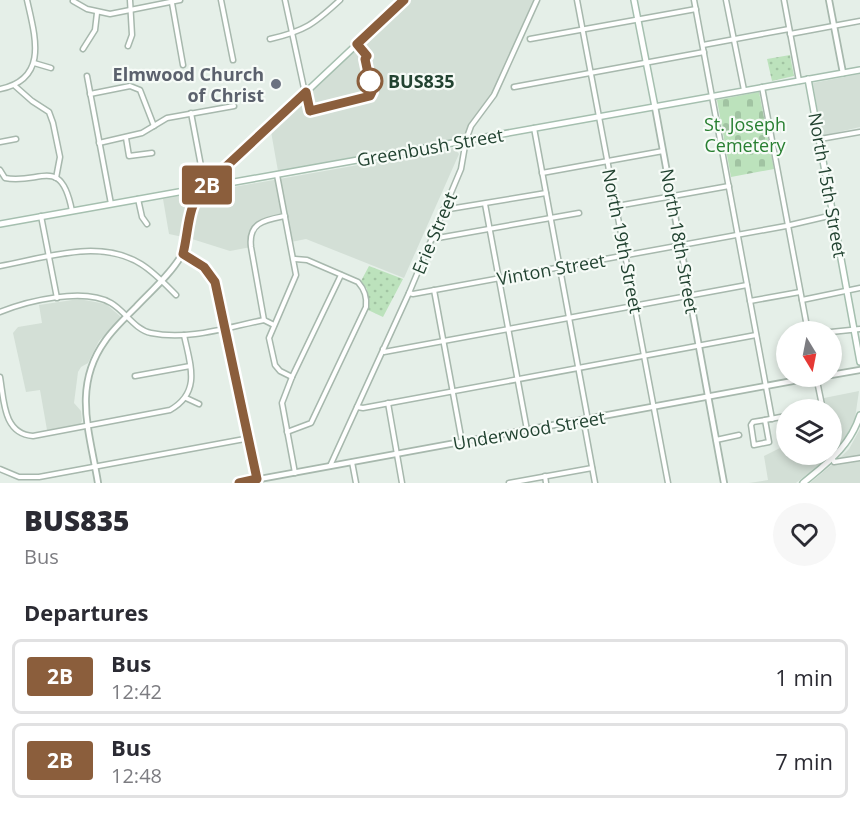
<!DOCTYPE html>
<style>
:root{--surface:#fff;--page:#f7f7f7;--text:#2b2b33;--muted:#7c7c81;--line:#e1e1e2}
body{margin:0;font-family:"Open Sans",sans-serif;background:var(--page);color:var(--text);height:100vh;display:flex;flex-direction:column;font-size:22px;white-space:nowrap}
*{box-sizing:border-box;margin:0}
p{font-size:20px;color:var(--muted)}
.icon{flex:none;width:33px;height:33px;fill:none;stroke:currentColor;stroke-width:2;stroke-linecap:round;stroke-linejoin:round}
.map{position:relative;height:483px;overflow:hidden}
.side{display:flex;flex-direction:column;background:var(--surface);flex:1}
.side>*{flex:none}
.badge{padding:0 12px;border-radius:4px;font-size:21px;line-height:39px}
.needle{width:39px;rotate:170deg}
.tools{position:absolute;left:776px;top:321px;display:grid;gap:12px}
.tools a{display:grid;place-items:center;width:66px;height:66px;border-radius:50%;background:var(--surface);box-shadow:0 3px 9px #0003;font-size:30px}
.map>.badge{position:absolute;translate:-50% -50%;box-shadow:0 0 0 3px #fff}
h2{padding:0 24px;font-size:22px;line-height:54px}
.round{display:grid;place-items:center;flex:none;width:63px;height:63px;border-radius:32px;background:var(--page)}
.head{display:flex;align-items:center;justify-content:space-between;height:102px;padding:0 24px}
h1{font-size:28px;font-weight:800;line-height:45px}
ul{padding:0;list-style:none}
li{display:flex;align-items:center;gap:18px;height:75px;margin:0 12px 9px;padding:0 12px;border:3px solid var(--line);border-radius:9px}
li div{flex:1}
li b{display:block;font-size:22px}
li em{font-style:normal}
li .badge{min-width:66px;font-weight:700;text-align:center}
.map>svg:first-child{display:block}
.built{fill:#d3dfd6}
.cemetery{fill:url(#cemetery-stones)}
.park{fill:url(#park-dots)}
.lines{fill:none;stroke-linecap:round;stroke-linejoin:round}
.minor-casing{stroke:#a7b8ad;stroke-width:7}
.tertiary-casing{stroke:#a7b8ad;stroke-width:8}
.secondary-casing{stroke:#a5bfaf;stroke-width:8}
.minor{stroke:#fff;stroke-width:4}
.tertiary{stroke:#fff;stroke-width:4.5}
.secondary{stroke:#fff;stroke-width:5}
.line-casing{stroke:#fff;stroke-width:14}
.line{stroke:#8b5e3c;stroke-width:9}
.stop-dot{fill:#fff;stroke:#8b5e3c;stroke-width:3}
.worship-dot{fill:#6b7280;stroke:#f6fbf7;stroke-width:2}
.labels{text-anchor:middle;dominant-baseline:central;stroke-width:4.5;stroke-linejoin:round;paint-order:stroke}
.worship-label{font-size:18px;font-weight:bold;fill:#5b616d;stroke:#f6fbf7;text-anchor:end}
.stop-label{font-size:18px;font-weight:bold;fill:#224331;stroke:#f6fbf7;text-anchor:start}
.park-label{font-size:18px;fill:#287f31;stroke:#f6fbf7}
.street-label{font-size:18px;fill:#224331;stroke:#f6fbf7}
</style>
<div class="map">
<svg width="860" height="483" viewBox="0 0 860 483">
<defs>
<pattern id="cemetery-stones" width="16" height="16" patternUnits="userSpaceOnUse" patternTransform="scale(1.5)"><rect width="16" height="16" fill="#bce2bc"/><path d="M2 7V4a2 2 0 0 1 4 0v3zM10 15v-3a2 2 0 0 1 4 0v3z" fill="#a1c3a2"/></pattern>
<pattern id="park-dots" width="8" height="8" patternUnits="userSpaceOnUse" patternTransform="scale(1.5)"><rect width="8" height="8" fill="#bce2bc"/><path d="M2 2h.1M6 6h.1" fill="none" stroke="#a1c3a2" stroke-width="1.8" stroke-linecap="round"/></pattern>
</defs>
<rect width="100%" height="100%" fill="#e5efe8"/>
<g class="built">
<path d="M404,0H537L494,95L471,126L466,140L415,149L412,146L278,171L270,126Z"/>
<path d="M860,74V127L822,136L813,83Z"/>
<path d="M454,148L459,154L404,278L306,239L291,242L285,216L264,220L252,232L251,247L230,251L192,239L196,206L206,194L217,190Z"/>
<path d="M191,194L186,208L183,237L169,234L163,199Z"/>
<path d="M79,299L106,304L121,317L99,341L88,363L81,367L78,372L74,403L81,411L82,421L80,424L47,430L40,390L26,392L13,333L18,327L42,323L39,305Z"/>
<path d="M859,391L855,418L852,427L835,452L796,483H749L768,480L764,456L786,445V454H831V410L821,409L819,399Z"/>
<path d="M860,429V483H810L839,459L849,449Z"/>
</g>
<path class="cemetery" d="M759,92L774,169L731,177L717,100Z"/>
<g class="park">
<path d="M790,55L794,76L772,81L767,59Z"/>
<path d="M369,266L403,279L383,317L368,310L367,289L361,281Z"/>
</g>
<g class="lines">
<g class="minor-casing">
<g id="minor">
<path d="M221,0L233,60"/>
<path d="M285,0L305,93"/>
<path d="M577,0L668,483"/>
<path d="M694,0L772,419"/>
<path d="M726,0L744,90"/>
<path d="M784,0L799,81"/>
<path d="M73,1L87,9L110,14L180,0"/>
<path d="M172,3L183,65"/>
<path d="M790,34L860,21"/>
<path d="M270,39C305,31 314,24 340,0"/>
<path d="M530,39L696,9"/>
<path d="M703,45L789,29"/>
<path d="M128,46L132,35L130,0"/>
<path d="M83,49L95,30L97,13"/>
<path d="M34,63L51,68"/>
<path d="M87,76L111,204"/>
<path d="M15,86L32,101L49,112L53,123L60,157L56,178"/>
<path d="M514,87L704,52"/>
<path d="M762,87L808,332"/>
<path d="M0,89C49,79 35,36 27,0"/>
<path d="M90,94L130,86L140,90L154,126"/>
<path d="M191,113L205,187"/>
<path d="M534,128L587,415L584,423L595,483"/>
<path d="M126,138L129,156L152,153"/>
<path d="M820,139L860,132"/>
<path d="M0,142L16,139"/>
<path d="M99,143L142,133L167,118L234,106"/>
<path d="M0,170L5,178C40,185 61,154 72,211"/>
<path d="M542,173L663,151"/>
<path d="M277,175L296,275L269,338L275,365L280,371L292,377"/>
<path d="M138,199L142,217L147,224"/>
<path d="M485,204L527,430"/>
<path d="M617,206L729,186"/>
<path d="M443,210L546,193"/>
<path d="M41,216L57,298"/>
<path d="M432,239L579,213"/>
<path d="M183,254C199,263 211,271 217,290L257,479"/>
<path d="M0,266C45,258 99,238 141,264C154,272 165,284 176,295"/>
<path d="M434,290L462,442"/>
<path d="M409,293L413,294L786,226L833,215"/>
<path d="M802,300L860,288"/>
<path d="M750,301L800,292"/>
<path d="M0,312C27,301 84,287 111,303C125,311 135,330 151,333C188,341 228,327 264,320"/>
<path d="M274,325L264,320L251,247C248,222 265,220 285,216"/>
<path d="M831,332L860,329"/>
<path d="M383,349L384,352L747,285"/>
<path d="M135,376L190,366"/>
<path d="M816,376L823,410"/>
<path d="M0,377C4,400 3,434 33,436L170,410C202,392 190,364 184,335"/>
<path d="M186,398L199,404"/>
<path d="M388,403L402,483"/>
<path d="M357,407L363,408L756,335"/>
<path d="M765,420L769,442L754,445L751,425L753,422Z"/>
<path d="M765,420L786,416"/>
<path d="M287,432L311,423L366,307C367,297 365,290 358,282L307,260L295,259"/>
<path d="M716,440L739,435"/>
<path d="M831,454L834,462L860,458"/>
<path d="M352,462L356,483"/>
<path d="M330,466L409,293L461,169L466,140L471,126L494,95L537,0"/>
<path d="M0,469L19,477H39L250,438"/>
<path d="M295,473L282,403L292,377L341,275"/>
<path d="M545,476L546,483"/>
<path d="M509,483L592,468"/>
</g>
</g>
<g class="tertiary-casing">
<g id="tertiary">
<path d="M829,0L843,73"/>
<path d="M655,107L724,483"/>
<path d="M831,375L860,370"/>
<path d="M98,483C90,433 72,387 105,341C113,329 125,318 136,307C151,291 170,275 181,256C195,232 183,211 204,187"/>
<path d="M238,483L820,376"/>
</g>
</g>
<g class="secondary-casing">
<g id="secondary">
<path d="M634,0L655,107"/>
<path d="M808,79L860,362"/>
<path d="M205,187L404,0"/>
<path d="M0,224L860,70"/>
<path d="M803,483C827,463 850,447 860,415"/>
</g>
</g>
<use href="#minor" class="minor"/>
<use href="#tertiary" class="tertiary"/>
<use href="#secondary" class="secondary"/>
</g>
<g class="lines">
<g class="line-casing">
<path id="line" d="M239,483L257,479L215,282L204,267L183,254C189,230 187,206 204,187L306,92L310,111L370,96L372,92L365,59L367,56L357,44L404,0"/>
</g>
<use href="#line" class="line"/>
</g>
<circle class="stop-dot" cx="370" cy="81" r="12"/>
<circle class="worship-dot" cx="276" cy="84" r="6"/>
<g class="labels">
<g class="worship-label">
<text x="264" y="74">Elmwood Church<tspan x="264" dy="21">of Christ</tspan></text>
</g>
<g class="stop-label">
<text x="388" y="81">BUS835</text>
</g>
<g class="park-label">
<text x="745" y="124">St. Joseph<tspan x="745" dy="21">Cemetery</tspan></text>
</g>
<g class="street-label">
<text transform="translate(430 147) rotate(-10)">Greenbush Street</text>
<text transform="translate(828 185) rotate(80)">North 15th Street</text>
<text transform="translate(434 233) rotate(-67)">Erie Street</text>
<text transform="translate(623 241) rotate(79)">North 19th Street</text>
<text transform="translate(680 241) rotate(80)">North 18th Street</text>
<text transform="translate(551 269) rotate(-10)">Vinton Street</text>
<text transform="translate(529 430) rotate(-10)">Underwood Street</text>
</g>
</g>
</svg>
<div class="tools">
<a><svg class="needle" viewBox="-14 -14 28 28"><path d="M0-13l5 13h-10z" fill="#e53935"/><path d="M0 13l5-13h-10z" fill="#7c7c81"/></svg></a>
<a><svg class="icon" aria-label="layers" viewBox="0 0 24 24"><path d="M12 4l9 5-9 5-9-5zM3 14l9 5 9-5"/></svg></a>
</div>
<b class="badge" style="left:207px;top:185px;background:#8b5e3c;color:#fff">2B</b>
</div>
<section class="side">
<div class="head"><div><h1>BUS835</h1><p>Bus</p></div><a class="round"><svg class="icon" aria-label="heart" viewBox="0 0 24 24"><path d="M12 20l-8-8c-3-5 5-10 8-4 3-6 11-1 8 4z"/></svg></a></div>
<h2>Departures</h2>
<ul>
<li><span class="badge" style="background:#8b5e3c;color:#fff">2B</span><div><b>Bus</b><p>12:42</p></div><em>1 min</em></li>
<li><span class="badge" style="background:#8b5e3c;color:#fff">2B</span><div><b>Bus</b><p>12:48</p></div><em>7 min</em></li>
</ul>
</section>
